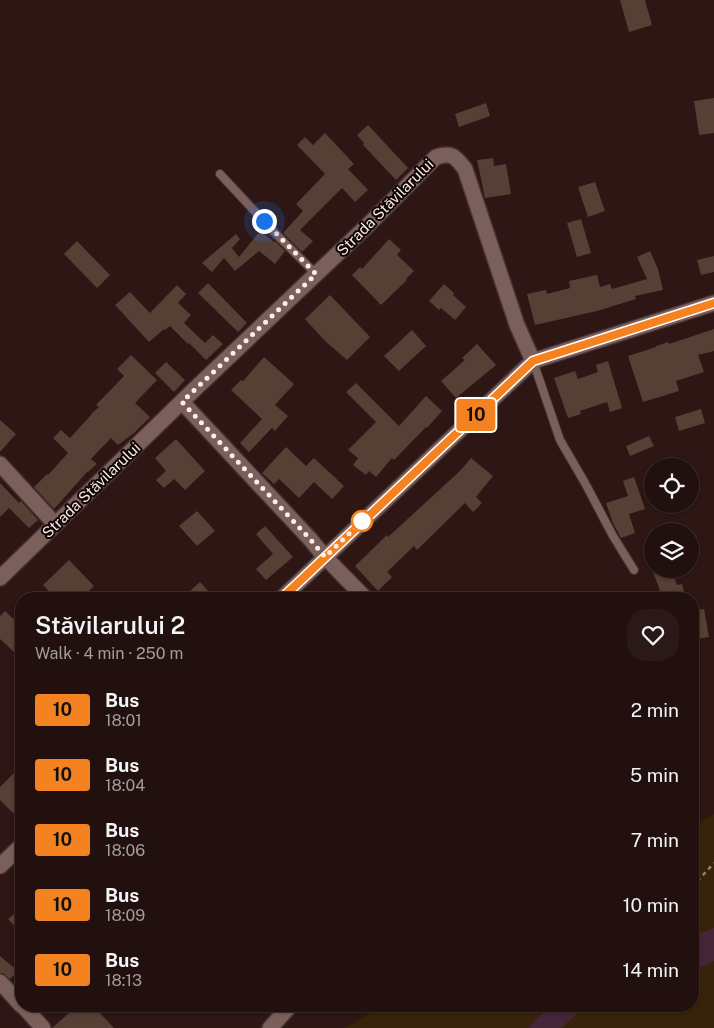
<!DOCTYPE html>
<meta charset="utf-8">
<style>
:root{--surface:#22100e;--page:#2a1917;--text:#f1f3f6;--muted:#a29d9e;--line:#3f302e}
body{margin:0;font-family:"Public Sans",sans-serif;background:var(--page);color:var(--text);height:100vh;display:flex;flex-direction:column;font-size:19px;white-space:nowrap}
*{box-sizing:border-box;margin:0}
p{font-size:16px;color:var(--muted)}
.icon{flex:none;width:28px;height:28px;fill:none;stroke:currentColor;stroke-width:2;stroke-linecap:round;stroke-linejoin:round}
.map{position:relative;flex:1;overflow:hidden}
.panel{position:absolute;left:15px;top:592px;width:684px;height:420px;display:flex;flex-direction:column;background:var(--surface);border-radius:20px;box-shadow:0 1px 4px #0004,0 0 0 1px var(--line)}
.panel>*{flex:none}
.badge{padding:0 10px;border-radius:4px;font-size:18px;line-height:32px}
.controls{position:absolute;left:644px;top:458px;display:grid;gap:10px}
.controls a{display:grid;place-items:center;width:55px;height:55px;border-radius:50%;background:var(--surface);box-shadow:0 1px 4px #0004,0 0 0 1px var(--line);font-size:25px}
.you{position:absolute;width:25px;height:25px;margin:-12px;border:4px solid #fff;border-radius:50%;background:#1a73e8;box-shadow:0 0 0 8px #1a73e833}
.map>.badge{position:absolute;translate:-50% -50%;box-shadow:0 0 0 2px #fff}
.round{display:grid;place-items:center;flex:none;width:52px;height:52px;border-radius:20px;background:var(--page)}
.summary{display:flex;align-items:center;justify-content:space-between;height:85px;padding:0 20px}
h1{font-size:24px;font-weight:600;line-height:38px}
ul{padding:0;list-style:none}
li{display:flex;align-items:center;gap:15px;height:65px;padding:0 20px}
li div{flex:1}
li b{display:block;font-size:19px}
li em{font-style:normal}
li .badge{min-width:55px;font-weight:700;text-align:center}
.map>svg:first-child{display:block}
.green{fill:#37220a}
.water{fill:#452538}
.building{fill:#563f34}
.lines{fill:none;stroke-linecap:round;stroke-linejoin:round}
.service-casing{stroke:#433130;stroke-width:10}
.minor-casing{stroke:#433130;stroke-width:18}
.tertiary-casing{stroke:#433130;stroke-width:18}
.path{stroke:#94807d;stroke-width:2.5;stroke-dasharray:4 4;stroke-linecap:butt}
.service{stroke:#7b5f5b;stroke-width:8}
.minor{stroke:#7b5f5b;stroke-width:15}
.tertiary{stroke:#7b5f5b;stroke-width:15}
.line-casing{stroke:#fff;stroke-width:11}
.line{stroke:#f58220;stroke-width:8}
.walk{stroke:#feedea;stroke-width:5;stroke-dasharray:0 9}
.stop-dot{fill:#fff;stroke:#f58220;stroke-width:2.5}
.labels{text-anchor:middle;dominant-baseline:central;stroke-width:4;stroke-linejoin:round;paint-order:stroke}
.street-label{font-size:15px;fill:#feedea;stroke:#0e0504}
</style>
<div class="map">
<svg width="714" height="1028" viewBox="0 0 714 1028">
<rect width="100%" height="100%" fill="#2d1613"/>
<path class="green" d="M714,814V1028H345L382,1006H692L693,826Z"/>
<g class="water">
<path d="M714,928V961L693,970V936Z"/>
<path d="M550,1006H586L561,1028H528Z"/>
</g>
<g class="building">
<path d="M620,0H645L652,25L629,32Z"/>
<path d="M714,98V133L699,135L694,101Z"/>
<path d="M486,103L490,116L459,127L455,114Z"/>
<path d="M368,125L408,168L396,180L363,145L364,143L357,135Z"/>
<path d="M325,133L354,164L348,169L368,190L355,202L342,188L300,230L313,241L302,252L283,233L303,211L296,204L325,174L297,145L305,137L313,145Z"/>
<path d="M493,158L494,166L506,164L511,194L485,198L477,160Z"/>
<path d="M595,182L605,211L588,217L578,187Z"/>
<path d="M581,219L591,253L577,257L567,223Z"/>
<path d="M260,231L274,242L275,241L285,251L275,264L259,251L235,271L224,258L212,272L202,263L236,234L240,239L232,248L239,257Z"/>
<path d="M389,239L401,250L397,255L414,271L406,279L407,280L381,305L352,275L360,267L362,269Z"/>
<path d="M77,241L110,275L97,288L64,254Z"/>
<path d="M650,251L658,269L663,290L635,296L636,299L597,311L535,325L527,294L546,290L547,294L570,288L569,281L597,275L600,287L610,284L612,289L647,279L637,257Z"/>
<path d="M714,256V272L701,275L697,260Z"/>
<path d="M208,283L247,323L238,332L198,293Z"/>
<path d="M444,284L454,293L453,295L466,307L455,320L441,308L439,310L429,301Z"/>
<path d="M177,285L186,294L178,303L191,315L184,323L205,343L213,335L223,344L206,360L189,343L188,344L170,326L165,330L164,329L149,342L115,305L130,292L150,313Z"/>
<path d="M330,295L370,337L347,360L325,341L305,319Z"/>
<path d="M714,329V351L698,355L704,372L676,381L679,391L643,402L628,356L656,347V346L668,342L669,344Z"/>
<path d="M412,330L426,346L399,371L384,356Z"/>
<path d="M477,344L496,365L456,398L441,381L465,360L462,358Z"/>
<path d="M131,355L157,380L135,403L150,417L134,433L118,445L111,438L91,459L97,464L88,472V471L54,509L34,487L47,474L48,475L68,453L53,438L61,430L70,438L91,415V414L99,407L96,405L124,376L117,369Z"/>
<path d="M264,357L294,384L275,405L288,416L275,431L272,428L249,452L240,443L262,419L231,390L241,380L243,381Z"/>
<path d="M608,361L622,408L610,412L607,402L580,411L581,414L568,418L554,378L575,371L578,379L598,372L596,365Z"/>
<path d="M166,362L185,380L174,392L155,373Z"/>
<path d="M356,383L399,426L426,396L442,411L427,428L426,427L394,460L392,458L376,477L369,471L366,475L353,465L358,458L348,450L376,422L346,392Z"/>
<path d="M701,409L705,423L679,431L675,417Z"/>
<path d="M0,420L16,434L0,452Z"/>
<path d="M649,436L654,446L630,456L626,446Z"/>
<path d="M176,439L205,471L185,490L174,479L164,488L156,480L166,471L155,458Z"/>
<path d="M286,447L306,466L314,458L344,486L332,499L314,482L299,498L279,479L274,484L262,473Z"/>
<path d="M471,458L493,476L476,497L482,503L473,512L465,503L417,550L414,546L387,572L392,577L378,591L355,566L387,535L388,537L461,470Z"/>
<path d="M634,477L645,509L629,514L635,533L621,538L613,523L606,503L628,496L623,481Z"/>
<path d="M0,483L19,503L21,501L38,520L29,528L9,508L0,517Z"/>
<path d="M197,511L215,531L197,546L179,526Z"/>
<path d="M265,526L293,557L266,580L256,569L273,554L256,534Z"/>
<path d="M69,560L94,586L81,599H57L43,585Z"/>
<path d="M652,569H671L677,585L682,584L686,599H663Z"/>
<path d="M200,582L216,599H181Z"/>
<path d="M704,609L709,637L697,639L696,631L692,632V611Z"/>
<path d="M5,611L21,626V644L14,652L0,639V616Z"/>
<path d="M21,766V805L13,813L0,800V787Z"/>
<path d="M21,908V933L8,919Z"/>
<path d="M0,956L18,971L10,979L3,973H0Z"/>
<path d="M77,1006H93L114,1028H52Z"/>
</g>
<g class="lines">
<g class="service-casing">
<g id="service">
<path d="M220,174L275,233L316,274"/>
<path d="M533,361L560,440L585,483L613,536L634,570"/>
</g>
</g>
<g class="minor-casing">
<g id="minor">
<path d="M182,402L310,539L325,557L366,599"/>
<path d="M0,464L55,524"/>
<path d="M0,578L198,386L369,224L436,157C452,152 455,156 465,169L517,325L533,361"/>
<path d="M0,982L21,1005"/>
<path d="M23,1006L43,1028"/>
<path d="M270,1028L290,1006"/>
</g>
</g>
<g class="tertiary-casing">
<g id="tertiary">
<path d="M281,599L533,361L714,303"/>
<path d="M0,866L21,846"/>
</g>
</g>
<path class="path" d="M692,887L714,863"/>
<use href="#service" class="service"/>
<use href="#minor" class="minor"/>
<use href="#tertiary" class="tertiary"/>
</g>
<g class="lines">
<g class="line-casing">
<path id="line" d="M281,599L533,361L714,303"/>
</g>
<use href="#line" class="line"/>
<path class="walk" d="M264,221L316,274L182,402L310,539L325,557L362,521"/>
</g>
<circle class="stop-dot" cx="362" cy="521" r="10"/>
<g class="labels">
<g class="street-label">
<text transform="translate(385 207) rotate(-45)">Strada Stăvilarului</text>
<text transform="translate(91 490) rotate(-44)">Strada Stăvilarului</text>
</g>
</g>
</svg>
<div class="controls">
<a><svg class="icon" aria-label="locate" viewBox="0 0 24 24"><circle cx="12" cy="12" r="6"/><path d="M12 2v4M12 18v4M2 12h4M18 12h4"/></svg></a>
<a><svg class="icon" aria-label="layers" viewBox="0 0 24 24"><path d="M12 4l9 5-9 5-9-5zM3 14l9 5 9-5"/></svg></a>
</div>
<div class="you" style="left:264px;top:221px"></div>
<b class="badge" style="left:476px;top:415px;background:#f58220;color:#111">10</b>
<section class="panel">
<div class="summary"><div><h1>Stăvilarului 2</h1><p>Walk · 4 min · 250 m</p></div><a class="round"><svg class="icon" aria-label="heart" viewBox="0 0 24 24"><path d="M12 20l-8-8c-3-5 5-10 8-4 3-6 11-1 8 4z"/></svg></a></div>
<ul>
<li><span class="badge" style="background:#f58220;color:#111">10</span><div><b>Bus</b><p>18:01</p></div><em>2 min</em></li>
<li><span class="badge" style="background:#f58220;color:#111">10</span><div><b>Bus</b><p>18:04</p></div><em>5 min</em></li>
<li><span class="badge" style="background:#f58220;color:#111">10</span><div><b>Bus</b><p>18:06</p></div><em>7 min</em></li>
<li><span class="badge" style="background:#f58220;color:#111">10</span><div><b>Bus</b><p>18:09</p></div><em>10 min</em></li>
<li><span class="badge" style="background:#f58220;color:#111">10</span><div><b>Bus</b><p>18:13</p></div><em>14 min</em></li>
</ul>
</section>
</div>
